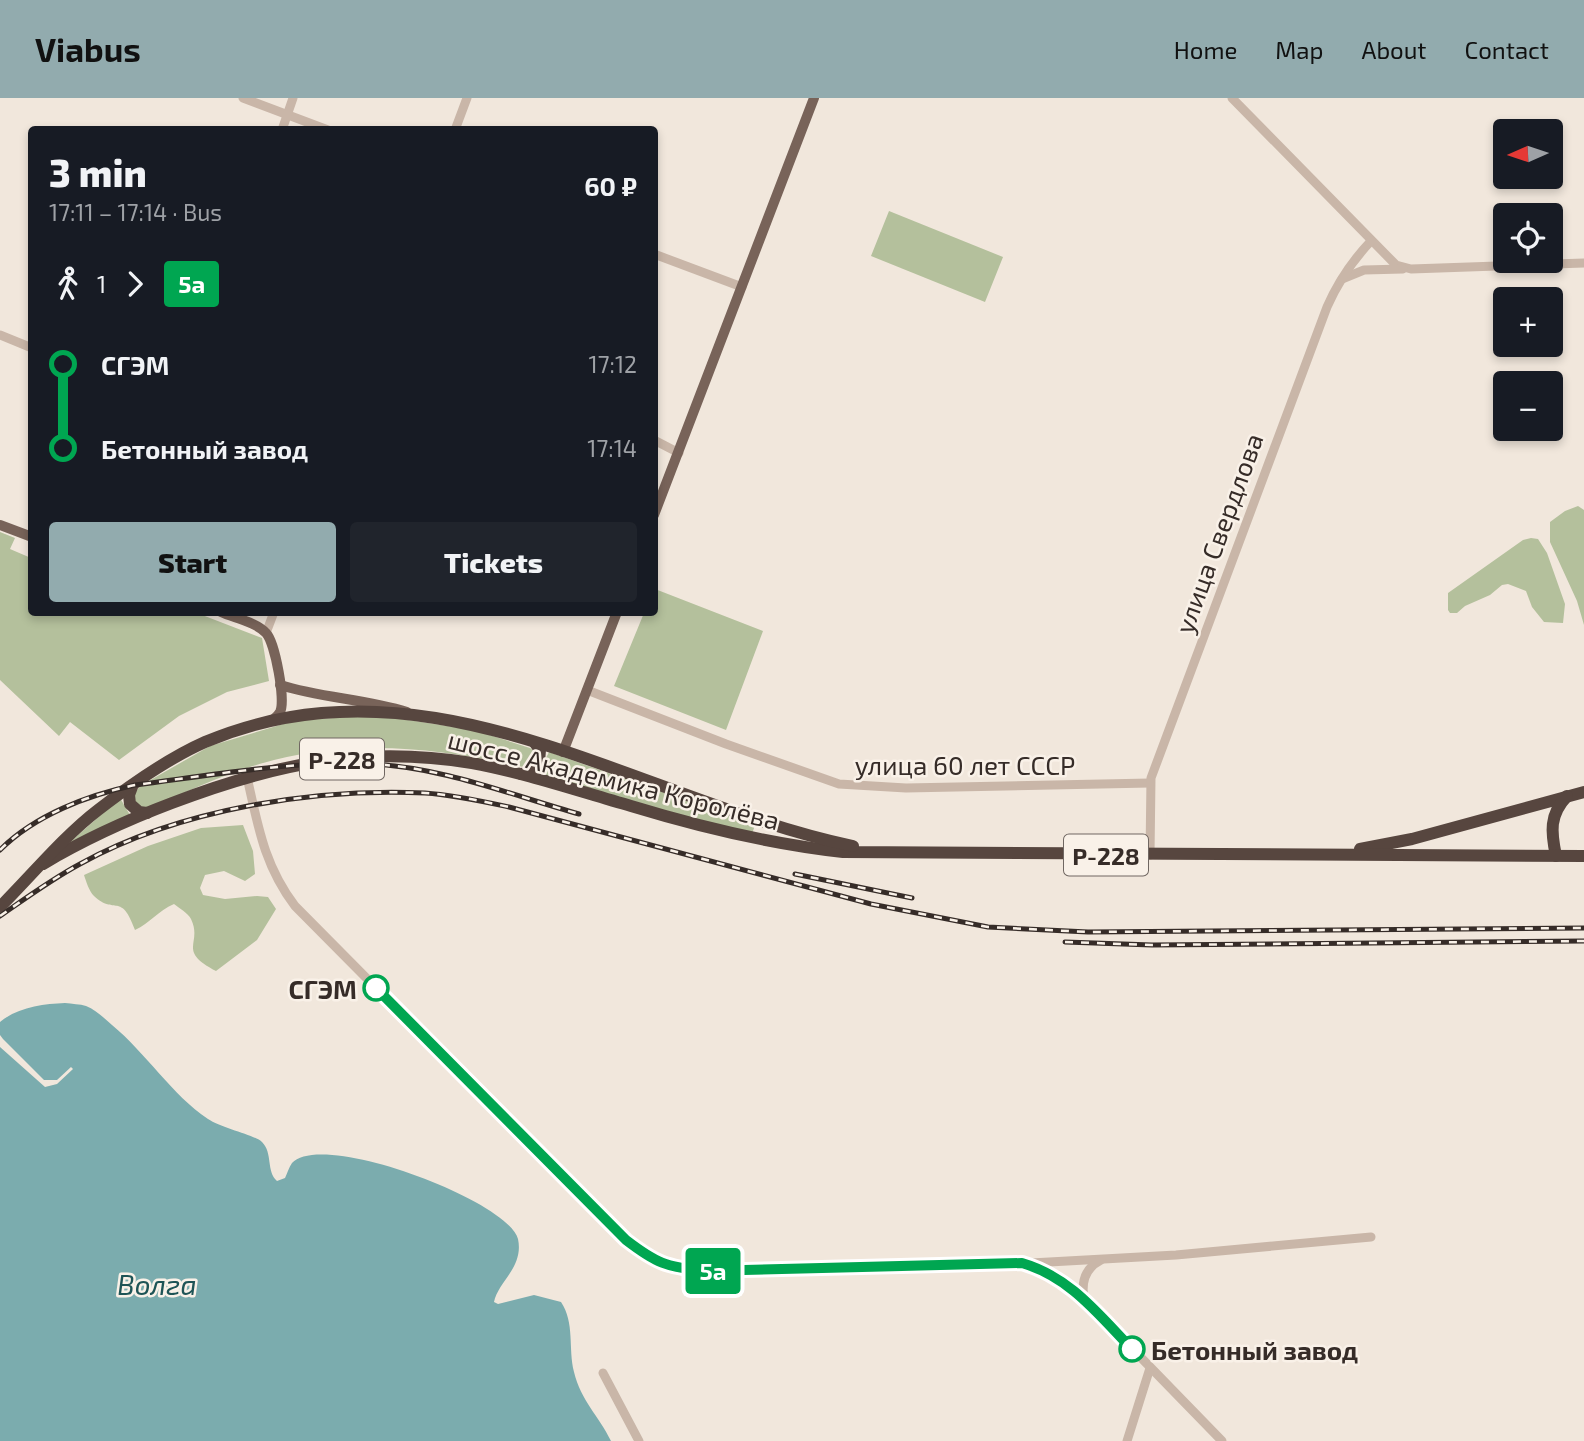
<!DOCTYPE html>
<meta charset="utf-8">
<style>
:root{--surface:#171b24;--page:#20242c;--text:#f1f3f6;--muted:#9ea1a6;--accent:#92abae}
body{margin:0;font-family:"Exo 2",sans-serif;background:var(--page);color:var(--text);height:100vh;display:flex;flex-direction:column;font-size:26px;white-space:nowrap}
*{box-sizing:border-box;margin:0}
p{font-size:23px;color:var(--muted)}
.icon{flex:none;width:38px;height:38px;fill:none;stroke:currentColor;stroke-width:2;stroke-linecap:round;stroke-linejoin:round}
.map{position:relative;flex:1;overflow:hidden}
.side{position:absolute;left:28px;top:28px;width:630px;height:490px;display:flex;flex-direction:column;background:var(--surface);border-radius:7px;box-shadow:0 4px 10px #0003}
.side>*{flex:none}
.badge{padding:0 14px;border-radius:5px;font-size:24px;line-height:46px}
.needle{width:46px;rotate:267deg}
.controls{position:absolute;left:1493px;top:21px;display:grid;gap:14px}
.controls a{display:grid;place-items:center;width:70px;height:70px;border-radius:7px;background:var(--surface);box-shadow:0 4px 10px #0003;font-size:35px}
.map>.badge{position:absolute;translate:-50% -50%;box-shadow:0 0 0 4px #fff}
.legs{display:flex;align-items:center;gap:10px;height:77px;padding:0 21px;font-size:23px}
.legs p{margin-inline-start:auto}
.head{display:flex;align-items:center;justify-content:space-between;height:119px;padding:0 21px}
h1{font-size:38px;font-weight:800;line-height:52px}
.cta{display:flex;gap:14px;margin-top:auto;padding:14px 21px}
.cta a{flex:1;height:80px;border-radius:7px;background:var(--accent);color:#111;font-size:28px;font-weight:800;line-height:80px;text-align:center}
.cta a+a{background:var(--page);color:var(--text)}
ul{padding:0 21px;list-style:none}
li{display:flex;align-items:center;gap:24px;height:84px;font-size:26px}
li i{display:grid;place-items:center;width:10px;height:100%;margin:0 9px;background:currentColor}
li i::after{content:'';width:18px;height:18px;margin:-9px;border:5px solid;border-radius:50%;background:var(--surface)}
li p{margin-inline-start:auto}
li:first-child i{background:linear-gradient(#0000 50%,currentColor 0)}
li:last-child i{background:linear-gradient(currentColor 50%,#0000 0)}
header{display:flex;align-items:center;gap:42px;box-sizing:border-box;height:98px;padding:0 35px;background:var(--accent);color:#111}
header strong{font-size:33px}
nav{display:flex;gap:38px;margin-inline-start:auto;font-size:24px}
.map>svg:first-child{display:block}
.green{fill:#b4c09c}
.water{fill:#7bacae}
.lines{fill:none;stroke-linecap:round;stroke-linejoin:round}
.minor{stroke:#c9b6a8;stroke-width:9}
.major{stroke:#786359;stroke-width:10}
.highway{stroke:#57463f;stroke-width:12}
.rail-casing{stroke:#362c28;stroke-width:5}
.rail{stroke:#f9f1e8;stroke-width:2.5;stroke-dasharray:8;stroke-linecap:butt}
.line-1-casing{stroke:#fff;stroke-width:16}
.line-1{stroke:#00a651;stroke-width:10}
.stop-1-dot{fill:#fff;stroke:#00a651;stroke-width:3.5}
.labels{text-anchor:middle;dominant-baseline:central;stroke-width:5;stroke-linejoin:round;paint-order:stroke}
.shield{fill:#f9f1e8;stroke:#706762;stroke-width:2}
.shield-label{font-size:24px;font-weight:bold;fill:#362c28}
.street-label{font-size:26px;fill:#362c28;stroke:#f9f1e8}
.stop-label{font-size:26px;font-weight:bold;fill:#362c28;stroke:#f9f1e8;text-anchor:end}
.water-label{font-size:28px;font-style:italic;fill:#1e5456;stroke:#f9f1e8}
</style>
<header>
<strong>Viabus</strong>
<nav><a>Home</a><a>Map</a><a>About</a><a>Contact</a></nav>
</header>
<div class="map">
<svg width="1584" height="1343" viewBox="0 0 1584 1343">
<rect width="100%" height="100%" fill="#f1e7dc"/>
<g class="green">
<path d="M889,113L1003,159L985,204L871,158Z"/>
<path d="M1578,408L1584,412V527L1577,503L1550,444V424L1565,413Z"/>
<path d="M0,434L15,440L10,451L31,460L32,514L197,515L262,540L269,583L227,594L179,618L119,662L70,624L59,638L0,582Z"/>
<path d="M1531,440L1538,441L1547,455L1565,506L1563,525L1544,524L1532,509L1526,493L1508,486L1502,487L1490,497L1465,508L1457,515H1450L1448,512V495L1523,442Z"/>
<path d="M655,491L763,533L726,632L614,588L644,515L654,514Z"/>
<path d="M375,617L474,632L530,650L535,654C534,663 533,667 523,669C439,650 359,641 274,662C231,673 190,692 149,711L136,707L134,696L140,688L210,648L293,623Z"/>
<path d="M549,654L755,727L752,736L532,677L544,664Z"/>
<path d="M120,700L130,717L60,753Z"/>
<path d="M243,727L253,753L255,776L245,783L224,773L205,777L200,790L203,797L225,801L257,798L268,799L276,811L257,842L216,873C176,852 203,846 191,821C188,815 179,810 174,806C158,813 150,825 135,832C121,793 115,818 94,798C89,793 86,783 84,777L148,748L201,730Z"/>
</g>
<path class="water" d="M65,905C72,906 80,906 86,908C96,912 104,920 112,927C146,955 172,997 208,1021C221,1030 255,1037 262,1044C273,1055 266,1073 277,1083L285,1080C287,1076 289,1069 292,1065C321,1032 508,1102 518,1141C524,1169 498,1184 494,1204L498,1206L534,1197L561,1204C575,1225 568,1250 574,1274C581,1303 599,1318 611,1343H0V949L45,989L57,986L73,971L71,969L57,982H44L3,941L0,937V924C18,909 43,906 65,905Z"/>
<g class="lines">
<g class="minor">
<path d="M243,0L328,32"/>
<path d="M1232,0L1396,167L1411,171L1584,165"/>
<path d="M282,32L293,0"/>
<path d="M455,32L467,0"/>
<path d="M654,156L742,189"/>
<path d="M1342,181L1364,172L1403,171"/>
<path d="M0,237L32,250"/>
<path d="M654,342L679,355"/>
<path d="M266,535L274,514"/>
<path d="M587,592L726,646L839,686L906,690L1150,685"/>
<path d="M247,679C258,728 264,767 295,808L626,1142C656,1165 666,1169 704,1173L1022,1165C1047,1172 1065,1183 1084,1201L1222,1343"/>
<path d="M1150,757L1151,680L1327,209C1338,184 1352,163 1371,143"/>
<path d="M1031,1165L1176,1157L1371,1139"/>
<path d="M1084,1201C1081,1184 1085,1170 1101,1162"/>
<path d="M603,1275L639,1343"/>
<path d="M1127,1343L1150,1270"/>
</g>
<g class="major">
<path d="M654,417L814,0"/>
<path d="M0,427L32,439"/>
<path d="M221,514C234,520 256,524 266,535C275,544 286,603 280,614C277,619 273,622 268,624"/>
<path d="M280,587C322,600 365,601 407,614"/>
<path d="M563,654L617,514"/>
</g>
<g class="highway">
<path d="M521,676L530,674L539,664L540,652L535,645"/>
<path d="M132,689L129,697L130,706L139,714L147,715"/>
<path d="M1360,751L1412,741L1584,694"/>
<path d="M1556,758C1551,734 1549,717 1567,698"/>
<path d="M43,766C85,741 127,722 172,705C274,666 362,647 472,665C526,675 578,693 631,708C700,729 770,746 843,754L1584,758"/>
<path d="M0,809C31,778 64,738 98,712C129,688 169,660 205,644C432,549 636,702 853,748"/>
</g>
<g class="rail-casing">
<g id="rail">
<path d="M0,752C35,717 88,697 135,687C212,677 290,663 368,666C440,668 511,697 579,716"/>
<path d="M795,776L912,800"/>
<path d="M0,818C26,800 52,781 80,766C179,711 314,690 425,695C454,697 481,703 509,709L871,806L988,829L1088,834L1584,830"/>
<path d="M1065,844L1152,847L1584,843"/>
</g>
</g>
<use href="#rail" class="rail"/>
</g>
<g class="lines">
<g class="line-1-casing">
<path id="line-1" d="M376,890L626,1142C656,1165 666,1169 704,1173L1022,1165C1070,1179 1098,1216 1132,1251"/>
</g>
<use href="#line-1" class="line-1"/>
</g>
<g class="stop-1-dot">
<circle cx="376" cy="890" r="12"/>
<circle cx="1132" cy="1251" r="12"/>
</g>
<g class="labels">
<g class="shield">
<rect x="300" y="640.5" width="84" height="41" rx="5"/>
<rect x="1064" y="736.5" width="84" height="41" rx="5"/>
</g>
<g class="shield-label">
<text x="342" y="661">Р-228</text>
<text x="1106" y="757">Р-228</text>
</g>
<g class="street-label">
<text transform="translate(1218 435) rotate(-70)">улица Свердлова</text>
<text x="965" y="666">улица 60 лет СССР</text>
<text transform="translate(614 681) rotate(14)">шоссе Академика Королёва</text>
</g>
<g class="stop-label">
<text x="357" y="890">СГЭМ</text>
<text x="1151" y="1251" text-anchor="start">Бетонный завод</text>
</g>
<g class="water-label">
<text x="157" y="1186">Волга</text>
</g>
</g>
</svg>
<div class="controls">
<a><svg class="needle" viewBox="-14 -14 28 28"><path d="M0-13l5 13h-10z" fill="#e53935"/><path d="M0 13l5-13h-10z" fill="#9ea1a6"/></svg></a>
<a><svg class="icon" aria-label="locate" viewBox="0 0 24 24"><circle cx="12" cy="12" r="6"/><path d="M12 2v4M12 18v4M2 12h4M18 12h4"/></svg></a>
<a>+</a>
<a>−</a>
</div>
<b class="badge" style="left:713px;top:1173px;background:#00a651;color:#fff">5а</b>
<section class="side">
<div class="head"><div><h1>3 min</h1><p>17:11 – 17:14 · Bus</p></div><b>60 ₽</b></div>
<div class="legs"><svg class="icon" aria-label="walk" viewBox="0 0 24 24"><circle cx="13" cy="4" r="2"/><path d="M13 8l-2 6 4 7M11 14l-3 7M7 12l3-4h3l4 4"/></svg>1<svg class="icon" aria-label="forward" viewBox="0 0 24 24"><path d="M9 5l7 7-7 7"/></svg><b class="badge" style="background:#00a651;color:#fff">5а</b></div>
<ul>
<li><i style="color:#00a651"></i><b>СГЭМ</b><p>17:12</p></li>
<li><i style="color:#00a651"></i><b>Бетонный завод</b><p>17:14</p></li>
</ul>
<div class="cta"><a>Start</a><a>Tickets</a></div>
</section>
</div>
